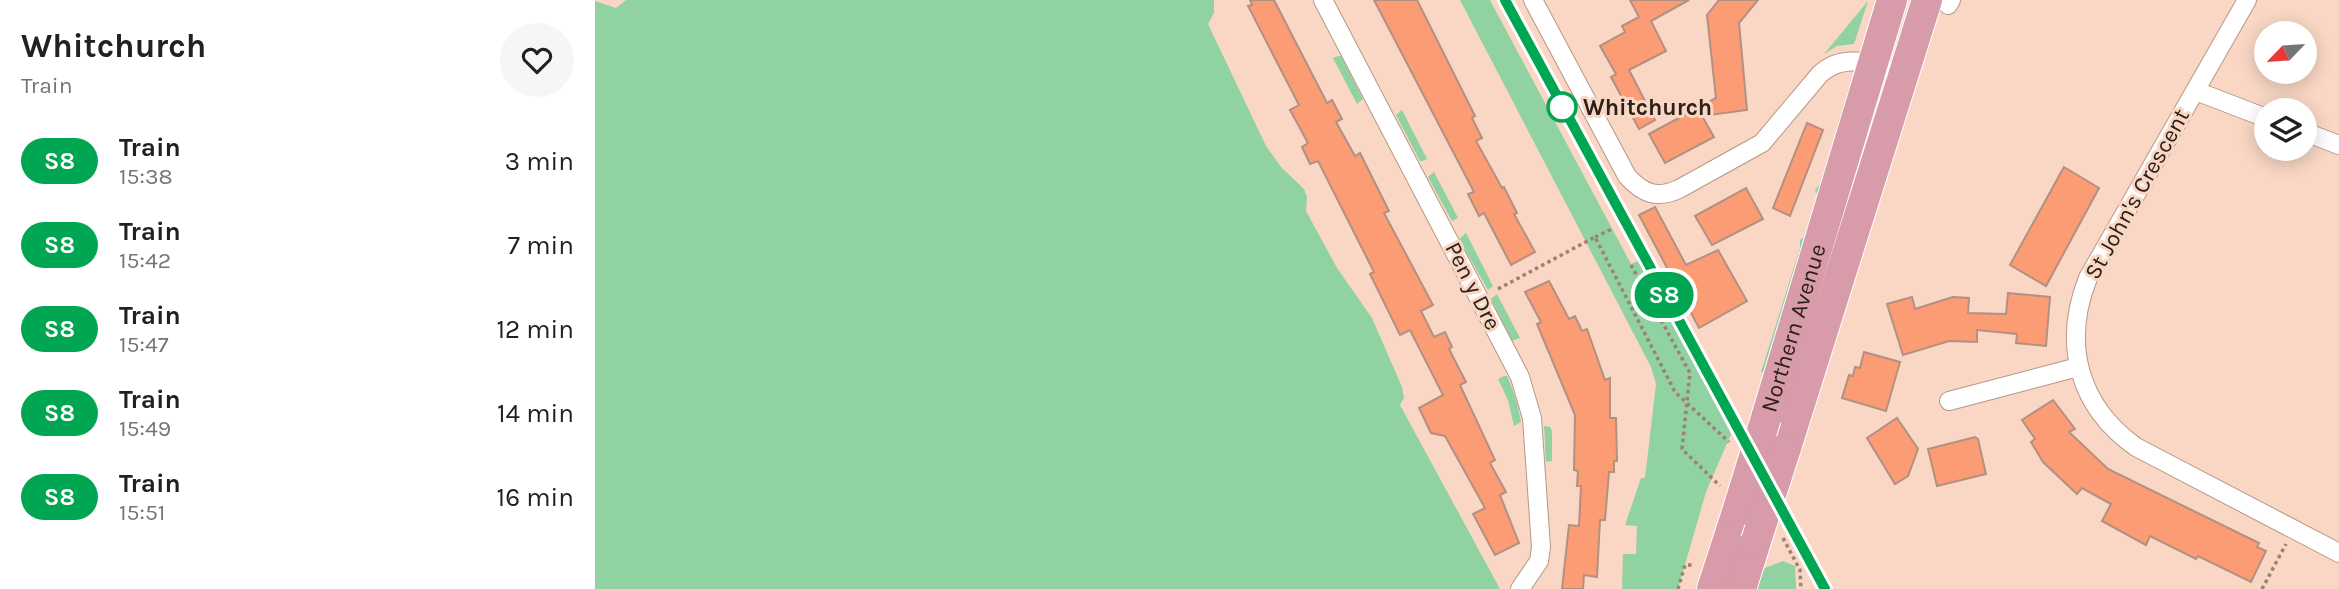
<!DOCTYPE html>
<style>
:root{--surface:#fff;--page:#f6f6f6;--text:#202124;--muted:#757577}
body{margin:0;font-family:Karla,sans-serif;background:var(--page);color:var(--text);height:100vh;display:flex;flex-direction:column;font-size:26px;white-space:nowrap}
*{box-sizing:border-box;margin:0}
p{font-size:23px;color:var(--muted)}
.icon{flex:none;width:38px;height:38px;fill:none;stroke:currentColor;stroke-width:2;stroke-linecap:round;stroke-linejoin:round}
.map{position:relative;flex:1;overflow:hidden}
.side{display:flex;flex-direction:column;background:var(--surface);width:595px}
.side>*{flex:none}
.badge{padding:0 14px;border-radius:23px;font-size:24px;line-height:46px}
.needle{width:46px;rotate:245deg}
.tools{position:absolute;left:1659px;top:21px;display:grid;gap:14px}
.tools a{display:grid;place-items:center;width:63px;height:63px;border-radius:50%;background:var(--surface);box-shadow:0 4px 18px #0003;font-size:35px}
.map>.badge{position:absolute;translate:-50% -50%;box-shadow:0 0 0 4px #fff}
.round{display:grid;place-items:center;flex:none;width:74px;height:74px;border-radius:37px;background:var(--page)}
.overview{display:flex;align-items:center;justify-content:space-between;height:119px;padding:0 21px}
h1{font-size:33px;font-weight:700;line-height:52px}
ul{padding:0;list-style:none}
li{display:flex;align-items:center;gap:21px;height:84px;padding:0 21px}
li div{flex:1}
li b{display:block;font-size:26px}
li em{font-style:normal}
li .badge{min-width:77px;font-weight:700;text-align:center}
main{display:flex;flex:1;min-height:0}
.map>svg:first-child{display:block}
.green{fill:#91d2a3}
.building{fill:#fc9c74;stroke:#b29082;stroke-width:2}
.lines{fill:none;stroke-linecap:round;stroke-linejoin:round}
.minor-casing{stroke:#b79785;stroke-width:20}
.trunk-casing{stroke:#fff;stroke-width:32}
.path{stroke:#9a8275;stroke-width:3.5;stroke-dasharray:3.5 3.5;stroke-linecap:butt}
.minor{stroke:#fff;stroke-width:18}
.trunk{stroke:#d89baa;stroke-width:30}
.rail-casing{stroke:#937c6f;stroke-width:8}
.rail{stroke:#f9d7c4;stroke-width:5;stroke-dasharray:16;stroke-linecap:butt}
.trunk-bridge-casing{stroke:#fff;stroke-width:32;stroke-linecap:butt}
.trunk-bridge{stroke:#d89baa;stroke-width:30}
.line-casing{stroke:#fff;stroke-width:16}
.line{stroke:#00a651;stroke-width:10}
.stop-dot{fill:#fff;stroke:#00a651;stroke-width:3.5}
.labels{text-anchor:middle;dominant-baseline:central;stroke-width:6;stroke-linejoin:round;paint-order:stroke}
.stop-label{font-size:23px;font-weight:bold;fill:#2c2019;stroke:#f9d7c4;text-anchor:start}
.street-label{font-size:23px;fill:#2c2019;stroke:#f9d7c4}
</style>
<main>
<section class="side">
<div class="overview"><div><h1>Whitchurch</h1><p>Train</p></div><a class="round"><svg class="icon" aria-label="heart" viewBox="0 0 24 24"><path d="M12 20l-8-8c-3-5 5-10 8-4 3-6 11-1 8 4z"/></svg></a></div>
<ul>
<li><span class="badge" style="background:#00a651;color:#fff">S8</span><div><b>Train</b><p>15:38</p></div><em>3 min</em></li>
<li><span class="badge" style="background:#00a651;color:#fff">S8</span><div><b>Train</b><p>15:42</p></div><em>7 min</em></li>
<li><span class="badge" style="background:#00a651;color:#fff">S8</span><div><b>Train</b><p>15:47</p></div><em>12 min</em></li>
<li><span class="badge" style="background:#00a651;color:#fff">S8</span><div><b>Train</b><p>15:49</p></div><em>14 min</em></li>
<li><span class="badge" style="background:#00a651;color:#fff">S8</span><div><b>Train</b><p>15:51</p></div><em>16 min</em></li>
</ul>
</section>
<div class="map">
<svg width="1744" height="589" viewBox="0 0 1744 589">
<rect width="100%" height="100%" fill="#f9d7c4"/>
<g class="green">
<path d="M31,0H619V13L613,24L671,146L686,167L709,189L712,197L711,211L742,268L777,318L807,387L809,398L805,405L905,589H0V1L21,8Z"/>
<path d="M865,0H895L1036,264L1045,260L1136,434L1111,492L1083,589H1027L1028,554H1041L1042,526L1030,525L1046,478H1050L1061,384L1056,367Z"/>
<path d="M1273,1L1259,44L1242,46L1229,54Z"/>
<path d="M743,56H746L768,99L762,104L738,58Z"/>
<path d="M1254,87L1256,90L1169,373L1166,372L1205,248V240L1209,237L1222,194L1220,190L1225,184Z"/>
<path d="M807,110L832,159L827,161H825L801,115Z"/>
<path d="M839,172L863,218L857,221L833,177Z"/>
<path d="M871,233L898,286L893,290L864,239Z"/>
<path d="M902,294L925,338L917,341L896,299Z"/>
<path d="M909,376H912C919,391 923,405 926,422L919,426L913,400L903,379Z"/>
<path d="M949,426L955,427L957,431V461L951,462Z"/>
<path d="M1188,561L1200,566L1201,589H1159L1170,568Z"/>
</g>
<g class="building">
<path d="M655,0H679L732,103L737,100L747,119L741,122L760,156L765,153L794,211L789,213L838,305L826,311L839,337L850,332L857,347L854,349L871,382L865,385L900,460L895,463L911,492L905,495L924,543L900,555L878,514L890,508L850,436L836,433L824,408L848,395L815,330L805,335L775,274L779,272L723,161L715,164L707,147L713,143L695,110L704,105L653,6L657,5Z"/>
<path d="M779,0H822L880,116L877,118L887,138L881,141L907,188L909,187L922,213L919,214L940,252L916,265L889,213L884,216L873,194L879,192Z"/>
<path d="M1035,0H1094L1056,21L1071,51L1034,70L1060,120L1044,129L1016,77L1021,74L1005,46L1030,32L1027,26L1044,17Z"/>
<path d="M1124,0H1163L1144,23L1152,110L1107,116L1119,137L1070,163L1054,134L1121,98L1112,15Z"/>
<path d="M1212,123L1228,130L1195,216L1178,208Z"/>
<path d="M1469,167L1504,188L1451,286L1415,265Z"/>
<path d="M1151,188L1168,219L1117,245L1100,216Z"/>
<path d="M1060,207L1091,265L1123,250L1152,301L1104,328L1044,215Z"/>
<path d="M954,281L974,319L980,316L987,331L992,329L1010,380L1015,378V418H1021L1022,461H1019V472H1014L1010,520H1005L1002,577L989,575L988,589H967L974,525L984,526L986,486H982L983,471L979,470L980,415L942,324L946,322L930,292Z"/>
<path d="M1413,293L1455,297L1451,346L1421,343L1422,334L1382,330V342L1354,341L1308,355L1292,304L1317,297L1320,309L1358,297L1374,298L1373,313L1411,314Z"/>
<path d="M1269,352L1305,362L1291,411L1247,398L1254,375L1258,376L1260,367L1265,368Z"/>
<path d="M1458,400L1480,429L1474,432L1513,469L1664,543L1662,547L1671,551L1656,582L1603,556L1601,559L1555,536L1551,545L1507,521L1516,504L1487,488L1482,494L1448,462L1436,442L1440,439L1427,420Z"/>
<path d="M1302,418L1323,449L1313,476L1300,484L1272,438Z"/>
<path d="M1380,437L1383,439L1391,474L1342,486L1333,449Z"/>
</g>
<g class="lines">
<g class="minor-casing">
<g id="minor">
<path d="M728,0L912,352L925,377L937,418L946,547L944,561L925,589"/>
<path d="M938,0L1032,176C1048,194 1062,199 1084,189L1167,143L1225,74C1251,50 1281,66 1309,75"/>
<path d="M1652,0L1493,278C1467,343 1483,406 1541,447L1744,553"/>
<path d="M1353,5L1356,0"/>
<path d="M1601,91L1671,118"/>
<path d="M1710,132L1744,145"/>
<path d="M1354,401L1483,367"/>
</g>
</g>
<g class="trunk-casing">
<g id="trunk">
<path id="s1" d="M1171,418L1297,0"/>
<path d="M1191,448L1332,0"/>
<path d="M1117,589L1142,512"/>
<path d="M1146,589L1161,541"/>
</g>
</g>
<g class="path">
<path d="M1000,237L1017,229"/>
<path d="M1036,265L1095,373L1087,449L1125,486"/>
<path d="M903,289L1000,237L1080,392L1134,442"/>
<path d="M1188,538L1205,570L1206,589"/>
<path d="M1083,589L1090,565H1099"/>
<path d="M1667,589L1691,544"/>
</g>
<use href="#minor" class="minor"/>
<use href="#trunk" class="trunk"/>
<g class="rail-casing">
<path id="rail" d="M910,0L1230,589"/>
</g>
<use href="#rail" class="rail"/>
<g class="trunk-bridge-casing">
<g id="trunk-bridge">
<path d="M1142,512L1171,418"/>
<path d="M1161,541L1191,448"/>
</g>
</g>
<use href="#trunk-bridge" class="trunk-bridge"/>
</g>
<g class="lines">
<g class="line-casing">
<path id="line" d="M910,0L1230,589"/>
</g>
<use href="#line" class="line"/>
</g>
<circle class="stop-dot" cx="967" cy="107" r="14"/>
<g class="labels">
<g class="stop-label">
<text x="988" y="107">Whitchurch</text>
</g>
<g class="street-label">
<text transform="translate(1542 194) rotate(-61)">St John's Crescent</text>
<text transform="translate(878 286) rotate(63)">Pen y Dre</text>
<text stroke="none"><textPath href="#s1" startOffset="94">Northern Avenue</textPath></text>
</g>
</g>
</svg>
<div class="tools">
<a><svg class="needle" viewBox="-14 -14 28 28"><path d="M0-13l5 13h-10z" fill="#e53935"/><path d="M0 13l5-13h-10z" fill="#757577"/></svg></a>
<a><svg class="icon" aria-label="layers" viewBox="0 0 24 24"><path d="M12 4l9 5-9 5-9-5zM3 14l9 5 9-5"/></svg></a>
</div>
<b class="badge" style="left:1069px;top:295px;background:#00a651;color:#fff">S8</b>
</div>
</main>
